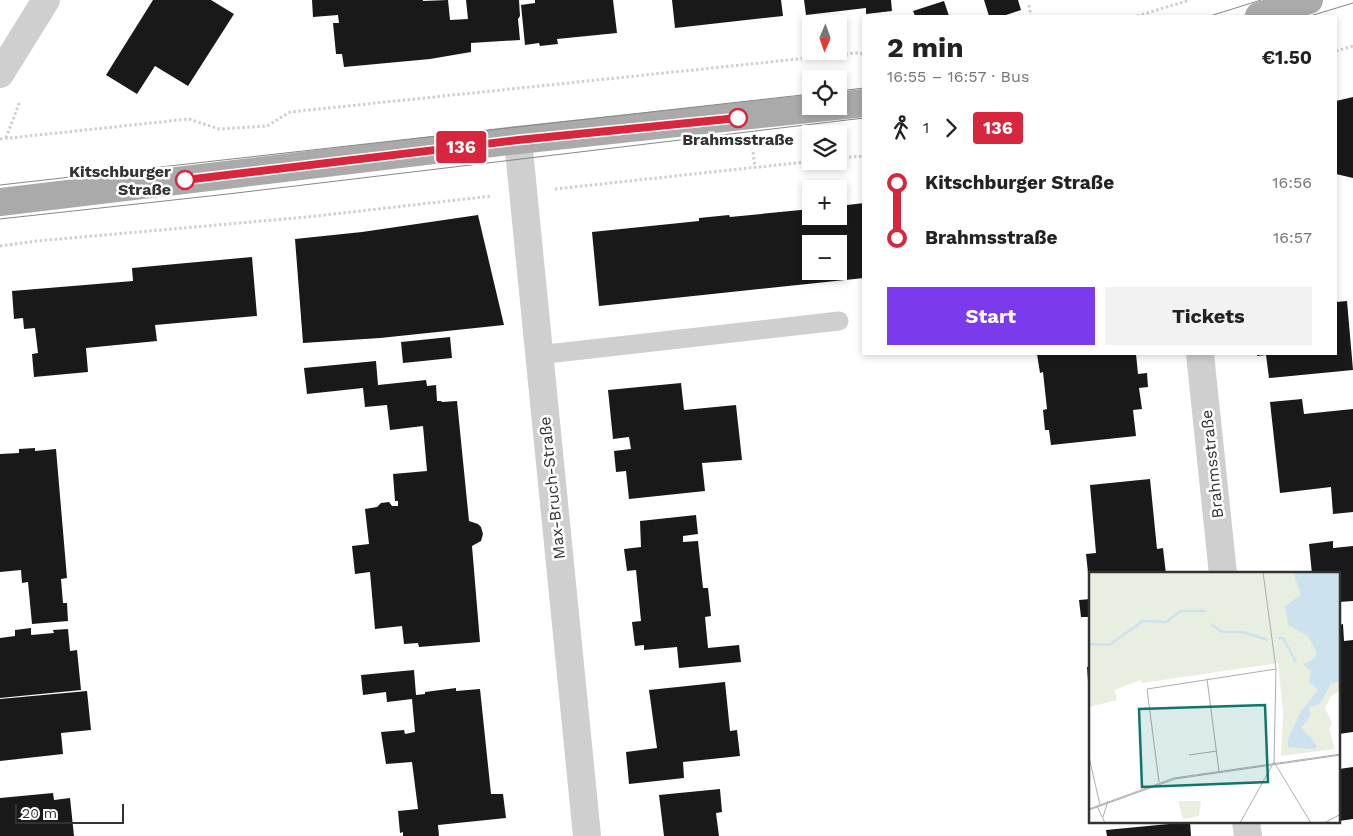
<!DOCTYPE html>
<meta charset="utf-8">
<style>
:root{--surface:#fff;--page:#f2f2f2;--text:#222;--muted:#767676;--accent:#7c3aed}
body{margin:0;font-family:"Work Sans",sans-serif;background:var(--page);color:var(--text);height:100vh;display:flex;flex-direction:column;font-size:19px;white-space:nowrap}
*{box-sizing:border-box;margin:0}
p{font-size:16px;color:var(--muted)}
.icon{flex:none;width:28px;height:28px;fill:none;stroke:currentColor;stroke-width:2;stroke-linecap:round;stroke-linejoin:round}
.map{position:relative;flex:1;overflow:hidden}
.side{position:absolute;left:862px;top:15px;width:475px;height:340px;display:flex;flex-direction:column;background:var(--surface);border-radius:0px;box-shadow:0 2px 8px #0003}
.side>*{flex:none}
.badge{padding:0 10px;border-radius:4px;font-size:18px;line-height:32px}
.needle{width:32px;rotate:182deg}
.fabs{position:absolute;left:802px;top:15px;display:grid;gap:10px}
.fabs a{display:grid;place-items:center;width:45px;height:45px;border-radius:0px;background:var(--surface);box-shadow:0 2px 8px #0003;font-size:25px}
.scale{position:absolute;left:15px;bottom:12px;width:109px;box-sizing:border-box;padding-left:5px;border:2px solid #323232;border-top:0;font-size:14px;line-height:18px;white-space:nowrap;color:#323232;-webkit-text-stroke:4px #fff;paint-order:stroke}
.map>.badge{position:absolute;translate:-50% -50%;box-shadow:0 0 0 2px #fff}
.legs{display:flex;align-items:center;gap:8px;height:55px;padding:0 25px;font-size:16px}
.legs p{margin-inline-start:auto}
.head{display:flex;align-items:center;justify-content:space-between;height:85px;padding:0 25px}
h1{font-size:28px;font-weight:700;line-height:38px}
.action{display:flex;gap:10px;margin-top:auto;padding:10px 25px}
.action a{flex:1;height:58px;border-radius:0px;background:var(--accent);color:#fff;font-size:20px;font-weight:700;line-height:58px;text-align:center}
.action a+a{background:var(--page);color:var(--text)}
ul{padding:0 25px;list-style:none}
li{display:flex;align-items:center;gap:18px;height:55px;font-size:19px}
li i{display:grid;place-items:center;width:8px;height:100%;margin:0 6px;background:currentColor}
li i::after{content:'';width:12px;height:12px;margin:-6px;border:4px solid;border-radius:50%;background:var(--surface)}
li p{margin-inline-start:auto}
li:first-child i{background:linear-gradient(#0000 50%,currentColor 0)}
li:last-child i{background:linear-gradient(currentColor 50%,#0000 0)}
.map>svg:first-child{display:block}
.building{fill:#191919;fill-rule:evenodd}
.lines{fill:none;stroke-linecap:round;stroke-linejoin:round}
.path{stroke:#cfcfcf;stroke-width:3;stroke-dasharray:2.5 2.5;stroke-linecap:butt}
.service{stroke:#cfcfcf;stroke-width:19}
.minor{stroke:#cfcfcf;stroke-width:28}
.tertiary{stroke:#cfcfcf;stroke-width:28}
.primary{stroke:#aaa;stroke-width:28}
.tram{stroke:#878787;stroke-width:1}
.line-1-casing{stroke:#fff;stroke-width:11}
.line-1{stroke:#d7263d;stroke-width:8}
.stop-1-dot{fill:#fff;stroke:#d7263d;stroke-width:2.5}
.labels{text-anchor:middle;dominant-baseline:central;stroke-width:5;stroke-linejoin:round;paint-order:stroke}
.stop-label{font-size:16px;font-weight:bold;fill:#323232;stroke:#fff}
.street-label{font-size:16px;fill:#323232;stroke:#fff}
.inset-river{fill:none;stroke:#cce2ee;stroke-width:2.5}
.inset-road{fill:none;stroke:#adadad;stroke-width:1}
.view{fill:#0f766e;fill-opacity:0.15;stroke:#0f766e;stroke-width:2.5}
.inset-edge{fill:none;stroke:#323232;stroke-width:2.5}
</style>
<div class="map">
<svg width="1353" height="836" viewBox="0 0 1353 836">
<rect width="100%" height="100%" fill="#fff"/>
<g class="building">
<path d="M153,0H211L234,14L188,86L155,66L137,94L106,75Z"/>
<path d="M312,0H423V1L448,0L450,20L468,19L466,0H519L520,16L518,19L520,40L471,43V52L430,59L344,67L342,54H336L333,23H339L338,15L313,17Z"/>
<path d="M535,0H613L617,33L557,39L558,44L540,46L539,43L525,45L521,5L535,3Z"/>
<path d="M672,0H781L783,16L675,28Z"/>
<path d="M804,0H891L892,11L866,14V8L806,15Z"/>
<path d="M984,0H1018L1021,10L1003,16H989Z"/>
<path d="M944,1L949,16H915L913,11Z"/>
<path d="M1353,97V178L1336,174V101Z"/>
<path d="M864,203V278L599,306L592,232L699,221V218L729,215L730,217L811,209V216H839V206ZM811,244H839V271H811Z"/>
<path d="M478,215L504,325L380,338L303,343L295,239L362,232Z"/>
<path d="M252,257L257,316L155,325L157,341L86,348L88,372L34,377L32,354L38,353L35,328L24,329L23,318L14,319L12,291L133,281L132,268Z"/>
<path d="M1347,301L1353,370L1269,378L1266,355L1257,356V354H1336V302Z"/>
<path d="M450,337L452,358L403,363L401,342Z"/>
<path d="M1037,354H1136L1138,374L1147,373L1148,387L1139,388L1142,409L1133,410L1136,436L1051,445L1049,430H1045L1043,410L1047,409L1043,372L1040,373Z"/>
<path d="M376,361L378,385L426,380L427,386L436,385L437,401H441L442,402L457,401L469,521L478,524L481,527L483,534L481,541L472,546L480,642L419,647L418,643L404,644L402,626L375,629L370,572L355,574L352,546L369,544L365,509L377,507L381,503L389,502L392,506H398V501H395L393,474L427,471L423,426L390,430L387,405L365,407L363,388L307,394L304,368Z"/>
<path d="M681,383L684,410L736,405L742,460L702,463L705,491L629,499L626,471L616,472L614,451L631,449L629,437L613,439L608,390Z"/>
<path d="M1302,399L1304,414L1353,409V512L1333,514L1331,487L1280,493L1270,402Z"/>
<path d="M35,448V451L56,449L67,578L61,579L63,603H67L68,621L32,624L28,582L22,583L21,570L0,572V454L19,453V449Z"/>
<path d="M1150,479L1157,549L1163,548L1166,574H1090V582H1089L1086,554L1096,553L1090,485Z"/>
<path d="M696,515L698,534L683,536V542L698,541L703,588H708L711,616L705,617L708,648L739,645L741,662L679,668L677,647L644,650V645L635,646L632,622L641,621L636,570L627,571L624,549L641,547L640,521Z"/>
<path d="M1333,541V548L1353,546V601L1339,602V574H1312L1309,544Z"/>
<path d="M1090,599V617H1081L1079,600Z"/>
<path d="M1343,624L1344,641L1353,640V732L1339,734V625Z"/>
<path d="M31,628V635L54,633L53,630L68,629L70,651L77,650L81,690L0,698V638L15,636V630Z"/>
<path d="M1087,667H1090V694H1089Z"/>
<path d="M414,670L416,695L425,694V692L456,688V691L480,689L491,794H503L506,818L438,825L439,836H403V832L400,833L398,811L418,809L412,762L386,764L381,732L404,730L405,734L415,732L412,699L387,702L386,692L363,695L361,675Z"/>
<path d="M725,682L730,731L737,730L740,756L683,762L684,778L629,784L626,752L657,748L649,690Z"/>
<path d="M87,691L91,730L61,733L63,754L0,761V699Z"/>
<path d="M1353,767V819L1339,821V769Z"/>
<path d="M720,789L722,812L716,813L719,836H664L659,795Z"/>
<path d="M53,793L54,800L70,798L74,836H0V798Z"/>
<path d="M1190,822L1191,836H1107L1106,830Z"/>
</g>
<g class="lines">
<g class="path">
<path d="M1029,5L1031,16"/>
<path d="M1137,16L1190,0"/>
<path d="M1336,51L1353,46"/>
<path d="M6,138L20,101"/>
<path d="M0,139L189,119L219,129L267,126L290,112L856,53L864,54"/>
<path d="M753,152L755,168"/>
<path d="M839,158L864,156"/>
<path d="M555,189L814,161"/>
<path d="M0,246L37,241L307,217L492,196"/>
</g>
<path class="service" d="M538,355L839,321"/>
<g class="minor">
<path d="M518,140L587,836"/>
<path d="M1200,354L1223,574"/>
<path d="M1246,822L1248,836"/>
</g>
<path class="tertiary" d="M0,74L46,0"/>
<g class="primary">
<path d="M1259,16L1309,0"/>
<path d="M0,202L518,140L864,103"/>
</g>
<g class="tram">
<path d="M1210,16L1261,0"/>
<path d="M1310,16L1353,3"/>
<path d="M839,91L864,88"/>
<path d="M0,185L811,94"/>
<path d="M0,219L228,194L864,118"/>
</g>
</g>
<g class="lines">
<g class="line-1-casing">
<path id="line-1" d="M185,180L518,140L738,118"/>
</g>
<use href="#line-1" class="line-1"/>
</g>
<g class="stop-1-dot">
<circle cx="738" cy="118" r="9"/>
<circle cx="185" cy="180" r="9"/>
</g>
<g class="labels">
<g class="stop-label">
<text x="738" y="139">Brahmsstraße</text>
<text x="171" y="171" text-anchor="end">Kitschburger<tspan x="171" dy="18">Straße</tspan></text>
</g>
<g class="street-label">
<text transform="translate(1212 464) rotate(-96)">Brahmsstraße</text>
<text transform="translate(552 488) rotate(-96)">Max-Bruch-Straße</text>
</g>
</g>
<g transform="translate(1089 572)">
<rect width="251" height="251" fill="#fff"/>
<path d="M0,0H251V119L242,124L236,136L243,151L240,157L246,177L192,184L194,141L189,91L53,111L51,108L26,118L28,128L0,135ZM89,229H112L110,244L94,247Z" fill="#e8efe0"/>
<path d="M204,0H251V109L242,111L231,132L220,135L222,143L212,156L223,167L228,175L225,177L199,175V167L212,139L229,118L220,110L222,99L214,92L223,88L228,81L219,64L199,53L196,34L212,23Z" fill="#cce2ee"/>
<path class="inset-river" d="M122,52L133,60H154L179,68M189,66H194L207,90M0,72L20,73L54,49L77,50L92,39H117"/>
<path class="inset-road" d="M118,107L130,199M100,183L128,179M0,185L11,233M185,190L222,251M70,210L58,117L187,97M8,234L16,251M0,237L85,206L252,182M0,238L86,207L252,183M14,245L19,229M151,251L185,190L187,97L174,0M235,251L252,242"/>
<path class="view" d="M176,133L179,210L53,215L50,137Z"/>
<rect width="251" height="251" class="inset-edge"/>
</g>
</svg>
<div class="fabs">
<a><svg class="needle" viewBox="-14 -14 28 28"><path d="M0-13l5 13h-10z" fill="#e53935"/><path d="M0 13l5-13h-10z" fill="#767676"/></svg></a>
<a><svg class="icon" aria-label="locate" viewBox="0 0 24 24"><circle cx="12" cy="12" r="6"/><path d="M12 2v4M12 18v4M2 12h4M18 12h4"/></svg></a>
<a><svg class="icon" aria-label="layers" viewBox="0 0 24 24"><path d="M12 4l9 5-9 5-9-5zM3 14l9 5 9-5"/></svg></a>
<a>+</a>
<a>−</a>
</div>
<div class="scale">20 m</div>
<b class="badge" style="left:461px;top:147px;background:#d7263d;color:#fff">136</b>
<section class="side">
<div class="head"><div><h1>2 min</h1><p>16:55 – 16:57 · Bus</p></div><b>€1.50</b></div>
<div class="legs"><svg class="icon" aria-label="walk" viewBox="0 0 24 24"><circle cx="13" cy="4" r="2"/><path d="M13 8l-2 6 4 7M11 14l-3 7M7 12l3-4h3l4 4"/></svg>1<svg class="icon" aria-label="forward" viewBox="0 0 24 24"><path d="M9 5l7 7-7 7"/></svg><b class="badge" style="background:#d7263d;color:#fff">136</b></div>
<ul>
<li><i style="color:#d7263d"></i><b>Kitschburger Straße</b><p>16:56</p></li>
<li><i style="color:#d7263d"></i><b>Brahmsstraße</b><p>16:57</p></li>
</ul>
<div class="action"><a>Start</a><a>Tickets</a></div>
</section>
</div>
